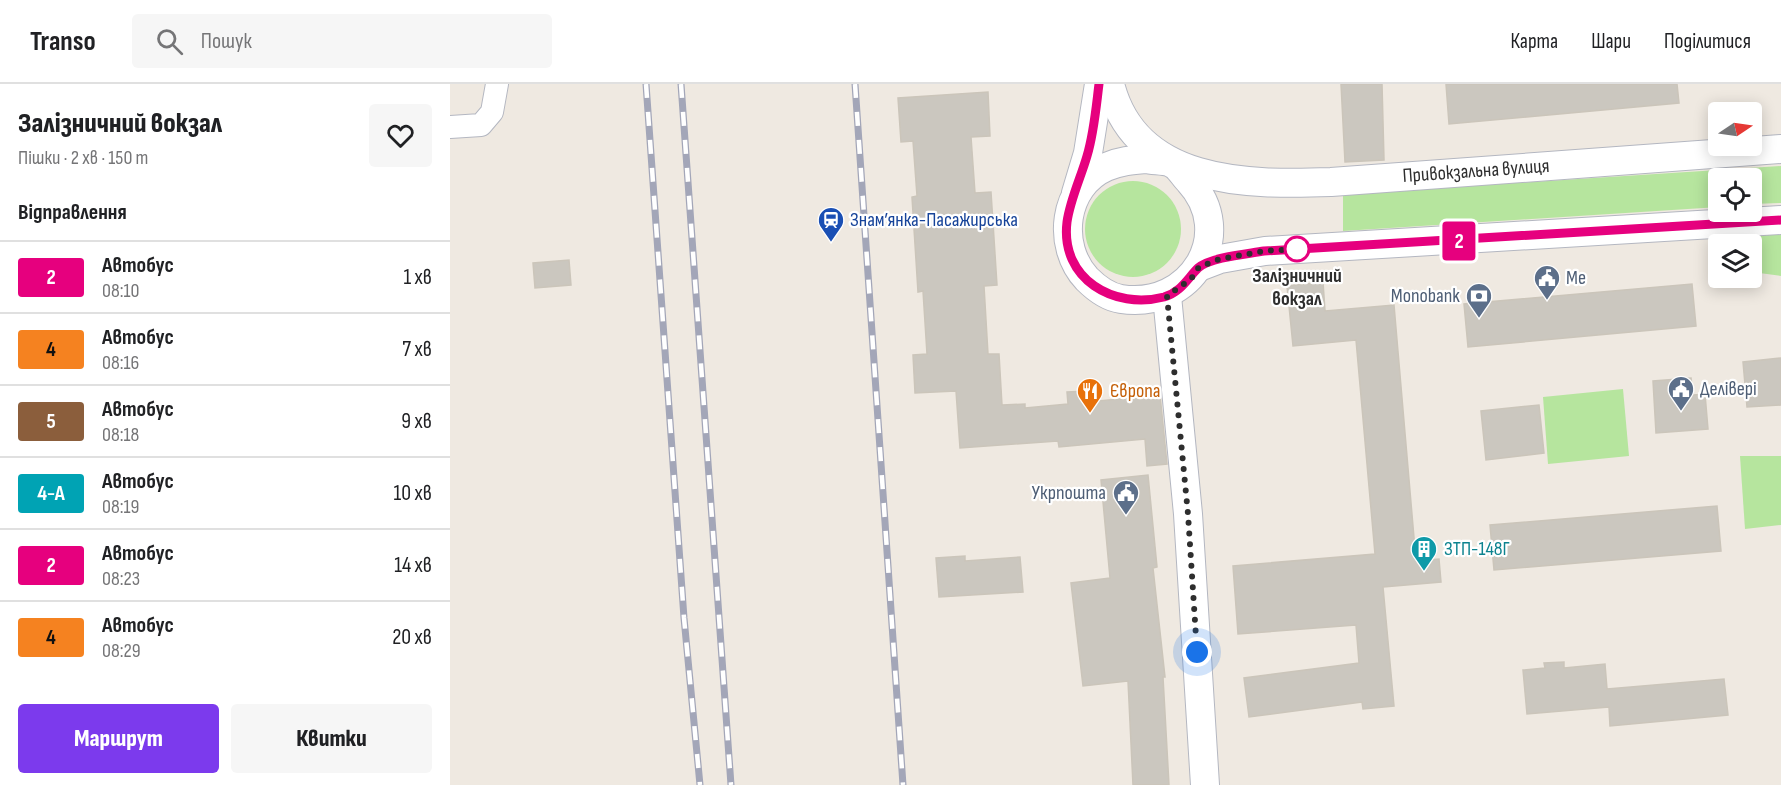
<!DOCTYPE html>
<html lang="uk">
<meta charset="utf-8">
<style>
:root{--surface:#fff;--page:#f6f6f6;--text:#202124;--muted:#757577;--line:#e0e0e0;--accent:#7c3aed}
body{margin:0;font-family:"Sofia Sans Condensed",sans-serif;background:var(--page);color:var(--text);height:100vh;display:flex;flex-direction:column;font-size:22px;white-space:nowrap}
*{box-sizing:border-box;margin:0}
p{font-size:20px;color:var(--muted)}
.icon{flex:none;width:33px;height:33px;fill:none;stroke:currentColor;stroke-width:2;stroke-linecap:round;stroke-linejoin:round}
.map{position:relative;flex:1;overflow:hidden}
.sheet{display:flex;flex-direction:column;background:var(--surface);width:450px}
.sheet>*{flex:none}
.badge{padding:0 12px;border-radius:4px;font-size:21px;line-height:39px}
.needle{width:39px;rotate:77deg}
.fabs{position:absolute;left:1258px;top:18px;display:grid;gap:12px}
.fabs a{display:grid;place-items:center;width:54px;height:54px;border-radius:6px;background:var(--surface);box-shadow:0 3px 15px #0003;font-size:30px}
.you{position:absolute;width:30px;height:30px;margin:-15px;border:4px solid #fff;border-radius:50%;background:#1a73e8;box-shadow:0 0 0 9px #1a73e833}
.map>.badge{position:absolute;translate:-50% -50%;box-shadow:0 0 0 3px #fff}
h2{padding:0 18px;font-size:22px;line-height:54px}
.round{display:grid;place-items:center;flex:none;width:63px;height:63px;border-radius:6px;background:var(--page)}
.overview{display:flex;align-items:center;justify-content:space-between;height:102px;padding:0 18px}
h1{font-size:28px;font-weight:800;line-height:45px}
.button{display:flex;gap:12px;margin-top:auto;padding:12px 18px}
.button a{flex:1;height:69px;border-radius:6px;background:var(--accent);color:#fff;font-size:24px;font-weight:800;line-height:69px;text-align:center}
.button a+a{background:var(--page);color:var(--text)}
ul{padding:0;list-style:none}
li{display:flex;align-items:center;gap:18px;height:72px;padding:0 18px;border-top:2px solid var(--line)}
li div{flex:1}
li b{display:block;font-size:22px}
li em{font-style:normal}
li .badge{min-width:66px;font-weight:700;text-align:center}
header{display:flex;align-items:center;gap:36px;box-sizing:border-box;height:84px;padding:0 30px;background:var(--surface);border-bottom:2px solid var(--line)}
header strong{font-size:28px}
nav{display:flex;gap:33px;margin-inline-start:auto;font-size:21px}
.search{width:420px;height:54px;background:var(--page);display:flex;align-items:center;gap:15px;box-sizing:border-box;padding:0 21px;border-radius:6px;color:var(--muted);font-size:22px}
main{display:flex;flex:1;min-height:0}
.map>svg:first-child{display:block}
.green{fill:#b6e59e}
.building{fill:#cbc7bf;stroke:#cbc5ba;stroke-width:1.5}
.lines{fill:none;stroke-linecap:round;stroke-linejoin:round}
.minor-casing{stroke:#b4b7c1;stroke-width:24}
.tertiary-casing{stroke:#b4b7c1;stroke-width:30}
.minor{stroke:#fff;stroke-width:22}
.tertiary{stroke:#fff;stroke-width:28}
.rail-casing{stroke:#a3a6b8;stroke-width:7}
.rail{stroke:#fff;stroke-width:4.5;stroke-dasharray:14;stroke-linecap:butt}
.line-casing{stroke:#fff;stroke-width:14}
.line{stroke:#e6007e;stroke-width:9}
.walk{stroke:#2e2e2e;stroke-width:6;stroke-dasharray:0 10.8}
.stop-dot{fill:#fff;stroke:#e6007e;stroke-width:3}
.labels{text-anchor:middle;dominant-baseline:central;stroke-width:4.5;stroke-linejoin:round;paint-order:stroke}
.street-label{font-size:20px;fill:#2e2e2e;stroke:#fff}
.transit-label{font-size:20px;fill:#164399;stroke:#fff;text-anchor:start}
.stop-label{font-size:20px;font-weight:bold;fill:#2e2e2e;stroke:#fff}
.service-label{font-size:20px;fill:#4e5e75;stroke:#fff;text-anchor:start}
.food-label{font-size:20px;fill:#c56008;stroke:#fff;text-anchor:start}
.culture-label{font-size:20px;fill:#0d838f;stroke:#fff;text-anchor:start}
</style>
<header>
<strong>Transo</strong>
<div class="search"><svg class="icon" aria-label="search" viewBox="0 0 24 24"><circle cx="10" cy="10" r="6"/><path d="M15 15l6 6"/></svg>Пошук</div>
<nav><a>Карта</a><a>Шари</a><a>Поділитися</a></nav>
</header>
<main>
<section class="sheet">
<div class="overview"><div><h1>Залізничний вокзал</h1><p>Пішки · 2 хв · 150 m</p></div><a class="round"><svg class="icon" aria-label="heart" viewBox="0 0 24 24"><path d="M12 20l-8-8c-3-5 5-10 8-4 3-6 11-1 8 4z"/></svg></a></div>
<h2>Відправлення</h2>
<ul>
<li><span class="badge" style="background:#e6007e;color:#fff">2</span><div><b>Автобус</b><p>08:10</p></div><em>1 хв</em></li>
<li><span class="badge" style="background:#f58220;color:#111">4</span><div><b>Автобус</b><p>08:16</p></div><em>7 хв</em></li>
<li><span class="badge" style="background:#8b5e3c;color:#fff">5</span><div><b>Автобус</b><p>08:18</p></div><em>9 хв</em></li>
<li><span class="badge" style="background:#00a3b4;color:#fff">4-А</span><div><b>Автобус</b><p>08:19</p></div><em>10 хв</em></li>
<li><span class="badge" style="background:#e6007e;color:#fff">2</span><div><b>Автобус</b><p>08:23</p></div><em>14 хв</em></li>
<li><span class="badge" style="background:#f58220;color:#111">4</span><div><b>Автобус</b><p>08:29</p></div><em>20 хв</em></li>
</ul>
<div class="button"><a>Маршрут</a><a>Квитки</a></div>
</section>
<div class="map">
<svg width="1331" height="701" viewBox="0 0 1331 701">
<rect width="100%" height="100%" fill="#efe9e1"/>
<g class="green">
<path d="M1331,82V119L1302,120V94H1269V123L893,147V110Z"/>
<circle cx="683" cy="145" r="48"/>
<path d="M1331,149V192L1302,188V160H1269V168L1266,155Z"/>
<path d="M1173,305L1179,372L1098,380L1093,313Z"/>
<path d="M1290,372H1331V441L1295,445Z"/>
</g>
<g class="building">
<path d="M891,0H932L934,76L895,78Z"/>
<path d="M996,0H1227L1229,19L999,40Z"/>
<path d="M538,8L540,52L521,53L525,109L541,108L547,201L534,202L538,270H549L552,321L575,320V324L618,320L617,308L637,307L638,318L710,311L717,380L697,382L695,355L609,363L608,357L510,364L506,307L465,309L463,271L477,270L473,207L468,208L462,113L467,112L463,57L451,58L448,14Z"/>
<path d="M119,176L121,201L85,204L83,179Z"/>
<path d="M873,198L875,227L944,221L966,477L989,475L991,498L933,503L944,622L913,625L912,618L799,633L794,594L909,579L906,541L788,550L783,482L925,470L906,256L843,262L837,202Z"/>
<path d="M1242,200L1246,242L1018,263L1014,220Z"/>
<path d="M1331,274V321L1297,323L1293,278Z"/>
<path d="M1241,294L1243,311L1255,310L1258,345L1206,349L1203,297Z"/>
<path d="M1089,321L1094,369L1036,376L1031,327Z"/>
<path d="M698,391L707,483L703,484L715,593H713L719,701H683L678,597L633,602L621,499L660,494L651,396Z"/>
<path d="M1267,422L1271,467L1044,486L1040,441Z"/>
<path d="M515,472V477L570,473L573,508L489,513L486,474Z"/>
<path d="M1114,578V584L1155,580L1157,605L1274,595L1278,631L1160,642L1159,623L1077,630L1073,586L1095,584L1094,579Z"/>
</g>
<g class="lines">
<g class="minor-casing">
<path id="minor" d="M0,43L31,41L42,28L47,0"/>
</g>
<g class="tertiary-casing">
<g id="tertiary">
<path d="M660,0C685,101 797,101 881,98L1331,65"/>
<path d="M696,75C704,77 717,76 723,80C729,83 734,92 739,97C788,150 741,226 671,215C658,213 646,204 637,195C606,162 613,102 656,83C670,77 682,76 696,75Z"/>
<path d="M626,109L638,69L649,0"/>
<path d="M749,183L770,175L815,167L1331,136"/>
<path d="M717,212L738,430L755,701"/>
</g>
</g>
<use href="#minor" class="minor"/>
<use href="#tertiary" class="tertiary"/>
<g class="rail-casing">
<g id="rail">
<path d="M196,0L234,534L250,701"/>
<path d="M231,0L281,701"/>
<path d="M405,0L453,701"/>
</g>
</g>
<use href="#rail" class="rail"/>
</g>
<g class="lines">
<g class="line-casing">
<path id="line" d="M649,0C646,24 644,49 637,72C631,93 620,116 617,138C610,195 664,226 714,213C731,208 737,195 748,184C761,173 798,170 814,167L1331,136"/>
</g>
<use href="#line" class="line"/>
<path class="walk" d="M747,568L738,430L717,212L741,195L749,183L770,175L814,167L847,165"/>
</g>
<defs>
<g id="station-pin" transform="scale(1.35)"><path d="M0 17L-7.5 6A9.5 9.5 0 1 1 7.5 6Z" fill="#1a4fb4" stroke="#fff"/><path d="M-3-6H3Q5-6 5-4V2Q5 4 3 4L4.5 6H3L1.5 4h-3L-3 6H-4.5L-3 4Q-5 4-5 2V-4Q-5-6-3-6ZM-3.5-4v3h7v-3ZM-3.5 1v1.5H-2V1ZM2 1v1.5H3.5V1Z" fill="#fff"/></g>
<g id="civic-pin" transform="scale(1.35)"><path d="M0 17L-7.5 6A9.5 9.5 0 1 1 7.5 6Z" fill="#5c6f8a" stroke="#fff"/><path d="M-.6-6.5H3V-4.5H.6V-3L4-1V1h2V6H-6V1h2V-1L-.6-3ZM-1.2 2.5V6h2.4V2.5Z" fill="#fff"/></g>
<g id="bank-pin" transform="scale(1.35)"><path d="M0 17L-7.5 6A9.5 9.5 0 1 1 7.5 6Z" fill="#5c6f8a" stroke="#fff"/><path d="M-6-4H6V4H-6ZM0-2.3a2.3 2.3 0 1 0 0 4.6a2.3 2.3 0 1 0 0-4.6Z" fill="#fff"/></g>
<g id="restaurant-pin" transform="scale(1.35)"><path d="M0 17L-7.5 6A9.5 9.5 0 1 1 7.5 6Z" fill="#e8710a" stroke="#fff"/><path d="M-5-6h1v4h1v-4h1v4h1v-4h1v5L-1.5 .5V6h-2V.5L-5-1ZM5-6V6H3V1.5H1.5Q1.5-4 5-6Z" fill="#fff"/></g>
<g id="building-pin" transform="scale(1.35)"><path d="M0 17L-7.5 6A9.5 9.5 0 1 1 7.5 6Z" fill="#0f9aa8" stroke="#fff"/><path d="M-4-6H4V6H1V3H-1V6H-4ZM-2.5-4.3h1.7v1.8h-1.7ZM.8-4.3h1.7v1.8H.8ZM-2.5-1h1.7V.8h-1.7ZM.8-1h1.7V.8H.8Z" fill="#fff"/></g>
</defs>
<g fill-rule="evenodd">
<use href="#station-pin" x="381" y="136"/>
<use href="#civic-pin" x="1097" y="194"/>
<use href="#bank-pin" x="1029" y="212"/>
<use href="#civic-pin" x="1231" y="305"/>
<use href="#restaurant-pin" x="640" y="307"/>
<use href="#civic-pin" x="676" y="409"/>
<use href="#building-pin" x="974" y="465"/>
</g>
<circle class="stop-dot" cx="847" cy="165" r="12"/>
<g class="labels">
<g class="street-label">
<text transform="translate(1026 87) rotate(-4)">Привокзальна вулиця</text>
</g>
<g class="transit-label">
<text x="400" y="136">Знам’янка-Пасажирська</text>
</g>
<g class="stop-label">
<text x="847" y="192">Залізничний<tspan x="847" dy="23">вокзал</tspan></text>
</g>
<g class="service-label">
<text x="1116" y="194">Me</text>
<text x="1010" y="212" text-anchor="end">Monobank</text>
<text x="1250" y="305">Делівері</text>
<text x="656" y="409" text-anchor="end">Укрпошта</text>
</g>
<g class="food-label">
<text x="660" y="307">Європа</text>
</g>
<g class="culture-label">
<text x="994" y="465">ЗТП-148Г</text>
</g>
</g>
</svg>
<div class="fabs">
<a><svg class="needle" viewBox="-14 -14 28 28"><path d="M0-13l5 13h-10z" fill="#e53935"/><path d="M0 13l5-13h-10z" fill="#757577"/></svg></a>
<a><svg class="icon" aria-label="locate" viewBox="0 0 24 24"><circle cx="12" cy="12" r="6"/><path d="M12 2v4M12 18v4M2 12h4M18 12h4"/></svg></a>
<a><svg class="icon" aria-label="layers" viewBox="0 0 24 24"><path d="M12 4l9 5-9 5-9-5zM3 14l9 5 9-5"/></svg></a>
</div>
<div class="you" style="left:747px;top:568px"></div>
<b class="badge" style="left:1009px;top:157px;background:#e6007e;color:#fff">2</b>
</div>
</main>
